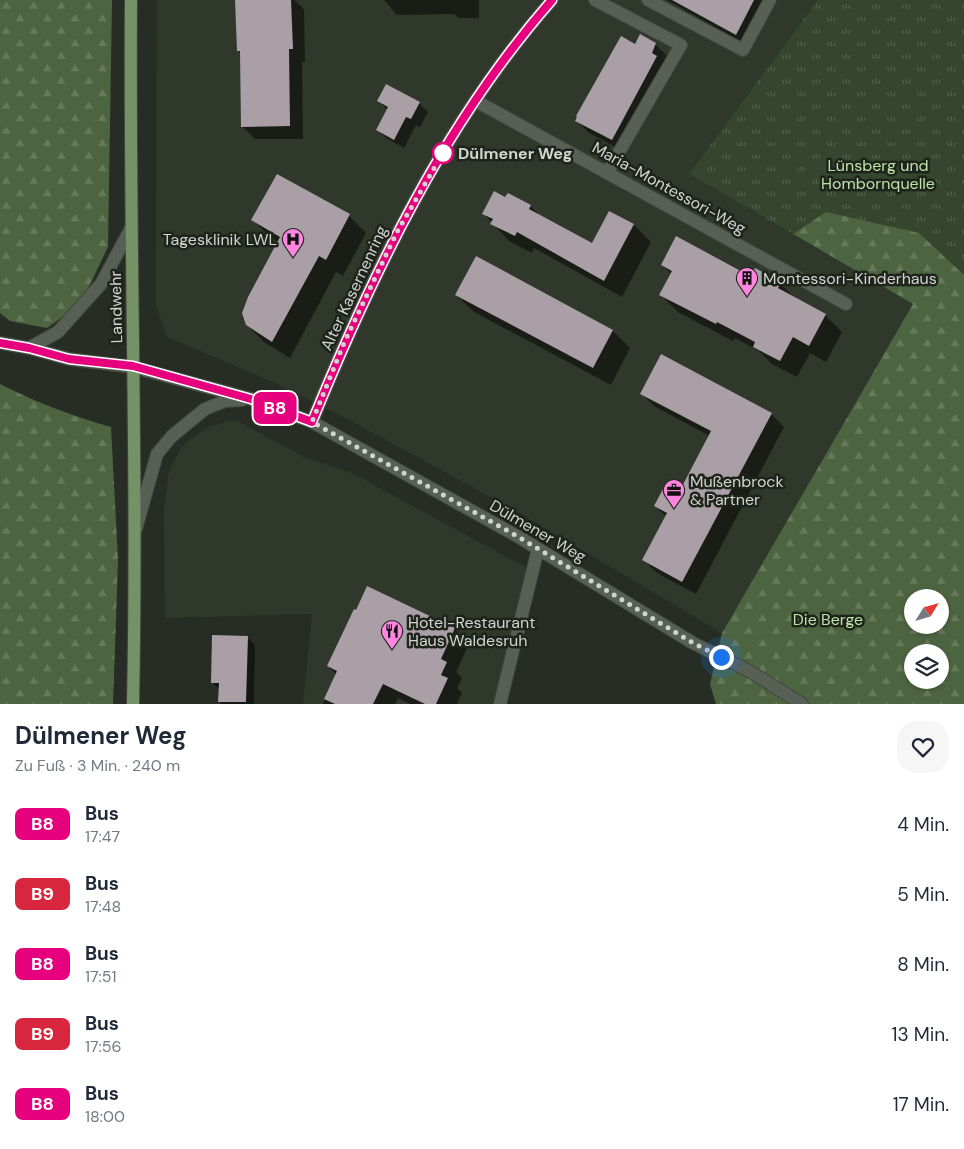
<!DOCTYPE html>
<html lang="de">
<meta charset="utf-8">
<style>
:root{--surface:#fff;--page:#f6f6f7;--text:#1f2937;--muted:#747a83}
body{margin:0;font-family:"DM Sans",sans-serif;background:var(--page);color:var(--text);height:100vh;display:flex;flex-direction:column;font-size:19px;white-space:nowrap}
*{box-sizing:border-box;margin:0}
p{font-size:16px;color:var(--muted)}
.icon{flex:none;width:28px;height:28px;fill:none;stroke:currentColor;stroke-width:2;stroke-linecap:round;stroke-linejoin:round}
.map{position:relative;height:704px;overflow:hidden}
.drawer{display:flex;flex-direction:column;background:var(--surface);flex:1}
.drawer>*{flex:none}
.badge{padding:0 10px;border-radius:8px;font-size:18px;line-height:32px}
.needle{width:32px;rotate:53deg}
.controls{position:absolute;left:904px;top:589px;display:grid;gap:10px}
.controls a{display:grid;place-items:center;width:45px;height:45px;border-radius:50%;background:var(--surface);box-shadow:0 1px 4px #0004;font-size:25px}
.you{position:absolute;width:25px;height:25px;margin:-12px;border:4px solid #fff;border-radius:50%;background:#1a73e8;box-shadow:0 0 0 8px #1a73e833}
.map>.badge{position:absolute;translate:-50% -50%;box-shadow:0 0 0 2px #fff}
.round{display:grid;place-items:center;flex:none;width:52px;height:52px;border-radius:20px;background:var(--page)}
.summary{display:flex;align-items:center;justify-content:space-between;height:85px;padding:0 15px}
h1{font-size:24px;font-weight:700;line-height:38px}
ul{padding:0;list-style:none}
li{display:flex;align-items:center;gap:15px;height:70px;padding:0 15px}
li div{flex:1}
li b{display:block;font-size:19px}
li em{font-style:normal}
li .badge{min-width:55px;font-weight:700;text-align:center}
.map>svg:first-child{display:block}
.built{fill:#2f382a}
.grass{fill:url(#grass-tufts);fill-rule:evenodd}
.forest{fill:url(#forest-firs);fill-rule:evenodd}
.shadow{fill:#0007}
.building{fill:#aa9fa6}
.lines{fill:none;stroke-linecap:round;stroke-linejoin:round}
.minor-casing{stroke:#424740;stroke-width:14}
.major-casing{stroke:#424740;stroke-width:14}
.minor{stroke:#585f55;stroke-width:12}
.major{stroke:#749265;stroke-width:12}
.line-casing{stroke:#fff;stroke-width:11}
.line{stroke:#e6007e;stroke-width:8}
.walk{stroke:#d1d4cf;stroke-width:5;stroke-dasharray:0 9}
.stop-dot{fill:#fff;stroke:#e6007e;stroke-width:2.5}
.labels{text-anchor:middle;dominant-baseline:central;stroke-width:5;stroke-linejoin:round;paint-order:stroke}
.stop-label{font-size:16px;font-weight:bold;fill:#d1d4cf;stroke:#1e231b;text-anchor:start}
.park-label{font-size:16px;fill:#bbe3a7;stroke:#1e231b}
.street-label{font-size:16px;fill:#d1d4cf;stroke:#1e231b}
.poi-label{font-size:16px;fill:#d1d4cf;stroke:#1e231b;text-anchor:start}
</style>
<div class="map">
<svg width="964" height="704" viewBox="0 0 964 704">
<defs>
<pattern id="grass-tufts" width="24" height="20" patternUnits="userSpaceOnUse" patternTransform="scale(1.25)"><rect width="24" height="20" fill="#36452e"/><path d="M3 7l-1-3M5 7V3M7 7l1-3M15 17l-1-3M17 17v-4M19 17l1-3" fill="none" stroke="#525f4b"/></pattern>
<pattern id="forest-firs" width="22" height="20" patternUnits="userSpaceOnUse" patternTransform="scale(1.25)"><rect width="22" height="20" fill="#4d6441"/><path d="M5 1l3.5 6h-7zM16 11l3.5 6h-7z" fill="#66795b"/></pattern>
</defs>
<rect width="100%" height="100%" fill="#272d24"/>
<g class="built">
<path d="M157,0H818L689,174L913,304L722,633L516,511L351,421L277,384L167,337L156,306Z"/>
<path d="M228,421H238L304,457L352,473L529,569L493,704H303L312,614L165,618L164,509L169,471L180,450L191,438L209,427Z"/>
</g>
<path class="grass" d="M818,0H964V704H904L916,300L799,230L793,234L689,174ZM912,598H940V625H912ZM912,652H940V680H912Z"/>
<g class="forest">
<path d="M0,0H112L108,247L87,291L65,315L47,328L10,321L0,313Z"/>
<path d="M826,212L919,233L964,275V704H716L710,684L722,633L913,304L793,234ZM912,598H940V625H912ZM912,652H940V680H912Z"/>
<path d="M0,384C33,401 75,417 111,427L118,560L113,704H0Z"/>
</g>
<g class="shadow">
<path d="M236,0H294L304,9L305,62H302L303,139H255L242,126L241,53L238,51Z"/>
<path d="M384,0H479V18H458L455,14L397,15Z"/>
<path d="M667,0H769L747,45Z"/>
<path d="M655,44L668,57L625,152L589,133L576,120L635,45Z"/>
<path d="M378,101L419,103L428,112L420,127L416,125L404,148L386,138L377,129L388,110Z"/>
<path d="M505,198L530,206L543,218L592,244L609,212L634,225L651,242L622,297L534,248L532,253L509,241L484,214Z"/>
<path d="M349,216L366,233L343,276L336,272L290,358L264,342L247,325L279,242L270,237L253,220Z"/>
<path d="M662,265L780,283L798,301L825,315L842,332L826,362L810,353L797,377L772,364L759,351L735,338L733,341L678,312L661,295L672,274Z"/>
<path d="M456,295L613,331L630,348L611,385L474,312Z"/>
<path d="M661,356L771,414L784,427L696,594L657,573L644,560L667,517L655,506L677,497L710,436L654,406L641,393Z"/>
<path d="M368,588L455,629L469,644L456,672L462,678L457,688L462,693L457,704H410L398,698L395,704H323L337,675L328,666Z"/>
<path d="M247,637L255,645L254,704H222L219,701L220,690L212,682Z"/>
</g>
<g class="building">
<path d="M235,0H291L293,49H289L290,126L241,127L240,51H237Z"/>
<path d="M672,0H754L736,35Z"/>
<path d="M640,34L656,43L652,53L657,56L612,140L575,121L577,117L576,116L621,36L635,44Z"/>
<path d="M386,84L420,102L411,119L406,117L394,140L376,130L388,107L377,101Z"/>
<path d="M277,174L350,214L326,260L319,256L272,342L246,325L242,313L248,297L280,237L251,220Z"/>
<path d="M494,191L505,197L508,193L531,205L529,209L592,243L609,211L634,224L604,281L517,232L515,236L490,224L493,219L482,214Z"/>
<path d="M676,236L750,276L755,268L781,282L778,288L826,314L809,346L793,337L780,361L753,347L755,342L717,322L716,324L659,295L672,271L661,265Z"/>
<path d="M476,256L613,330L593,368L455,295Z"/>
<path d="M661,354L772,413L682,582L642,560L667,513L654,506L663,489L677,496L711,431L640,394Z"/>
<path d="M367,586L455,628L441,659L447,662L441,675L448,678L436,704H425L383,684L373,704H335L324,699L337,671L327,666L354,609L356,610Z"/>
<path d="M212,635L248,636L246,702H218L219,683H211Z"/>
</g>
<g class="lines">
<g class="minor-casing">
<g id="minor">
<path d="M595,0L681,45L607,173"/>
<path d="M648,0L743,50L770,0"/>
<path d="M476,101L846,304"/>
<path d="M0,343L29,348L69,359L133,367L251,399L312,422L517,536L693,643L751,672L802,704"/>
<path d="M29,348L58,332L101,284L131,228"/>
<path d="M312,422C373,272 445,122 552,0"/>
<path d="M136,529L157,454L172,436L205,409L225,401L242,400"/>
<path d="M500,704L538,549"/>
</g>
</g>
<g class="major-casing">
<path id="major" d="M131,0C129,235 138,469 133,704"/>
</g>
<use href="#minor" class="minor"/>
<use href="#major" class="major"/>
</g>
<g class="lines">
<g class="line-casing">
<path id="line" d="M0,343L29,348L69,359L133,366L251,399L312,422C373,273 445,122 552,0"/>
</g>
<use href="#line" class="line"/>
<path class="walk" d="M443,153L397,232L344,343L312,422L517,536L693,643L721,657"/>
</g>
<defs>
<g id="hospital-pin" transform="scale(1.125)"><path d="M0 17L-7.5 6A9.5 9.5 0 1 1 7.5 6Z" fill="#fe86e1" stroke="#1e231b"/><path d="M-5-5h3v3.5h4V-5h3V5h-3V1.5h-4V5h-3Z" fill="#111"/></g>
<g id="building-pin" transform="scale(1.125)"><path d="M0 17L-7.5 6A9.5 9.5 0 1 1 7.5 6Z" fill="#fe86e1" stroke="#1e231b"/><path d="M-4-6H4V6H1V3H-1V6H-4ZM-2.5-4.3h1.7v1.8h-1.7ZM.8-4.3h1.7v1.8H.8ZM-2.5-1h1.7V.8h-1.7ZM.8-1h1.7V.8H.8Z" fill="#111"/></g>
<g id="office-pin" transform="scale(1.125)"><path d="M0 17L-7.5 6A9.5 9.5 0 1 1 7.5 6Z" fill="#fe86e1" stroke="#1e231b"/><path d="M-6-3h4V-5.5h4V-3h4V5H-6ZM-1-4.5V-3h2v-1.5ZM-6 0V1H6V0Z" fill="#111"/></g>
<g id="restaurant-pin" transform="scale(1.125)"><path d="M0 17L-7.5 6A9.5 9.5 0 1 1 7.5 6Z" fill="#fe86e1" stroke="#1e231b"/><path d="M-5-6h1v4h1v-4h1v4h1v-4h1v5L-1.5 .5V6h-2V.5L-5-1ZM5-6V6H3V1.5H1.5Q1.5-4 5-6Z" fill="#111"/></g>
</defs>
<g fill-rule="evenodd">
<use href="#hospital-pin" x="293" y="239"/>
<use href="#building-pin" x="747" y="278"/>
<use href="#office-pin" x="674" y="490"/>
<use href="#restaurant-pin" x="392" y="631"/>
</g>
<circle class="stop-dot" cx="443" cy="153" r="10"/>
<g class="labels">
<g class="stop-label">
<text x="458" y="153">Dülmener Weg</text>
</g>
<g class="park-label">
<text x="878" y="165">Lünsberg und<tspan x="878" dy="18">Hombornquelle</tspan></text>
<text x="828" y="619">Die Berge</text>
</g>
<g class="street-label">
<text transform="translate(669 188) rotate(29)">Maria-Montessori-Weg</text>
<text transform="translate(354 288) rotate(-65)">Alter Kasernenring</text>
<text transform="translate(116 307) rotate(-91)">Landwehr</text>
<text transform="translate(538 531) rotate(30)">Dülmener Weg</text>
</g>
<g class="poi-label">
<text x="277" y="239" text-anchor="end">Tagesklinik LWL</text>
<text x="763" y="278">Montessori-Kinderhaus</text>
<text x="690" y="481">Mußenbrock<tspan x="690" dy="18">&amp; Partner</tspan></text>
<text x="408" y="622">Hotel-Restaurant<tspan x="408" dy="18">Haus Waldesruh</tspan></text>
</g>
</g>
</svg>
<div class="controls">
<a><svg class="needle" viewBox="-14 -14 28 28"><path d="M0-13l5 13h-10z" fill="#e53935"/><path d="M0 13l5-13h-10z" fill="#747a83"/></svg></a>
<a><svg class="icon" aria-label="layers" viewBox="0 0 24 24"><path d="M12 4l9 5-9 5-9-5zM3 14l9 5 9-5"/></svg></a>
</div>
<div class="you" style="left:721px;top:657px"></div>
<b class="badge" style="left:275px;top:408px;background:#e6007e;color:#fff">B8</b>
</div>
<section class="drawer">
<div class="summary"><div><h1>Dülmener Weg</h1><p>Zu Fuß · 3 Min. · 240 m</p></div><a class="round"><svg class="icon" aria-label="heart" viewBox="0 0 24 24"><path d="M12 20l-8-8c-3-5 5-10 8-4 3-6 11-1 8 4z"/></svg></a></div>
<ul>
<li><span class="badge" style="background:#e6007e;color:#fff">B8</span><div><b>Bus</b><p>17:47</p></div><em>4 Min.</em></li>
<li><span class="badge" style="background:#d7263d;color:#fff">B9</span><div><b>Bus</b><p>17:48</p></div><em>5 Min.</em></li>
<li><span class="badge" style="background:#e6007e;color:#fff">B8</span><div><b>Bus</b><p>17:51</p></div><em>8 Min.</em></li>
<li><span class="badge" style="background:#d7263d;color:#fff">B9</span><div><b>Bus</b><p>17:56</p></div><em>13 Min.</em></li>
<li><span class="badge" style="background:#e6007e;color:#fff">B8</span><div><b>Bus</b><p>18:00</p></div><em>17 Min.</em></li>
</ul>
</section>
